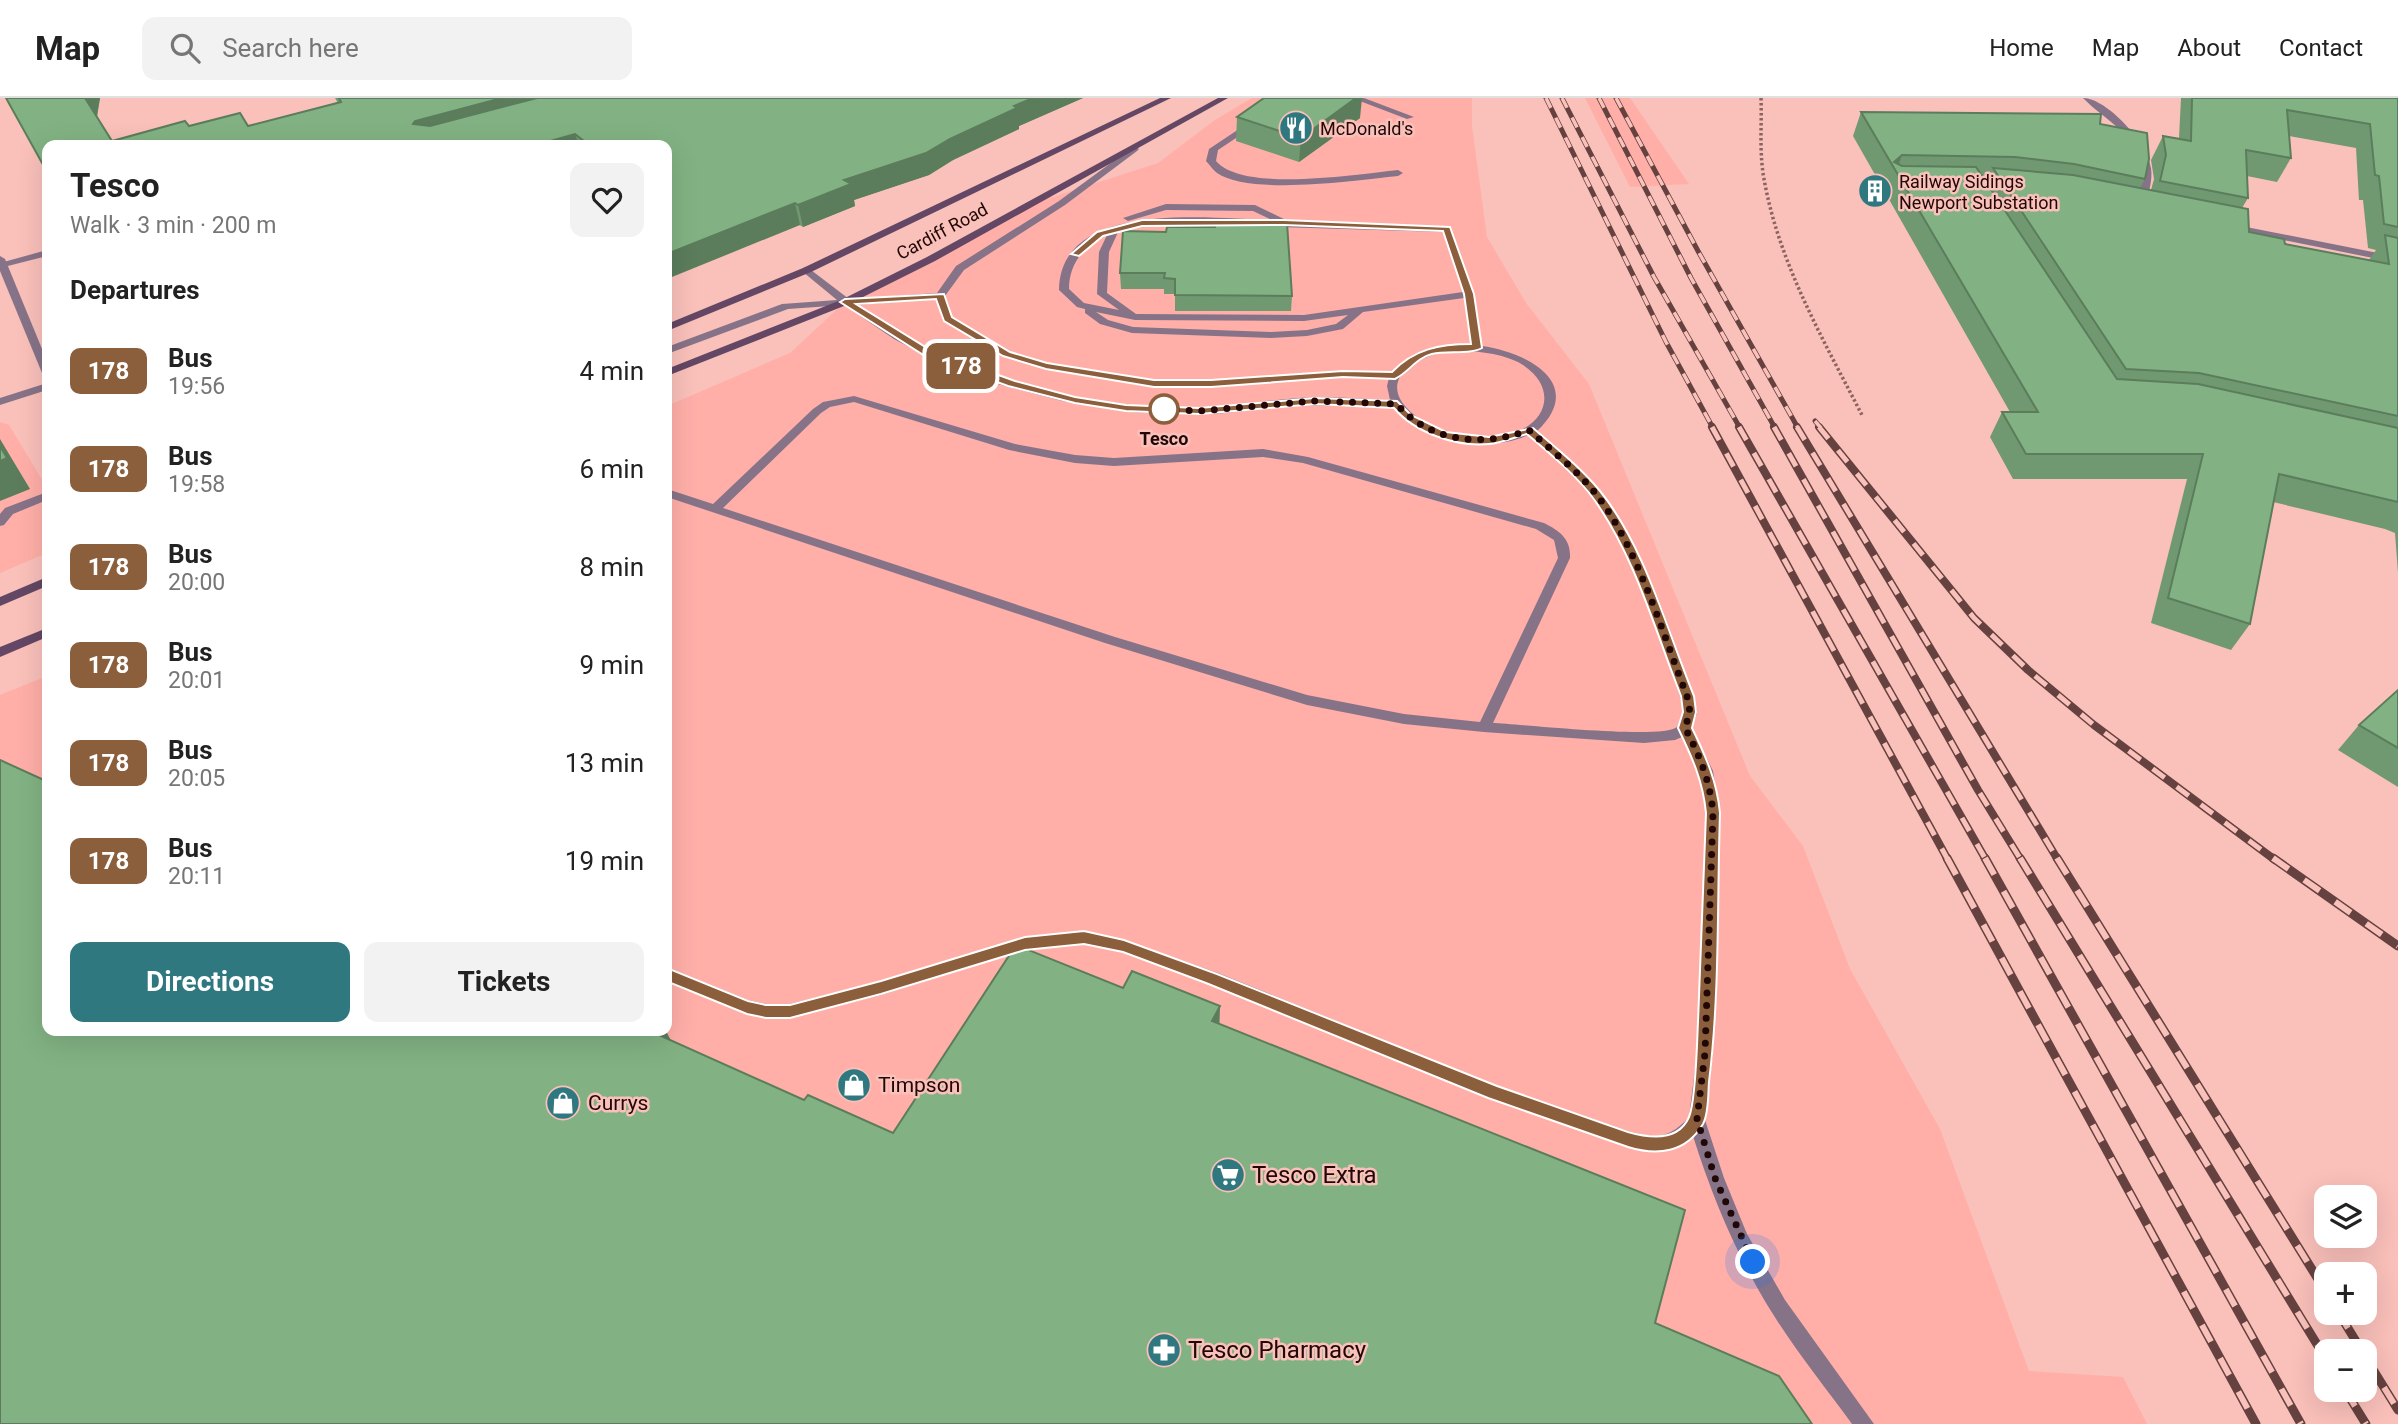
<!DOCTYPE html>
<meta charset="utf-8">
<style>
:root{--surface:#fff;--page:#f2f2f2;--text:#222;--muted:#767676;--line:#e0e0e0;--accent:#307880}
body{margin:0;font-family:Roboto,sans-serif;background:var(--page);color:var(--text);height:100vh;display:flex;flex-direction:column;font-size:26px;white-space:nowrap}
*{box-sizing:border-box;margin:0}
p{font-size:23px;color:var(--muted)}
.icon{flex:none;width:38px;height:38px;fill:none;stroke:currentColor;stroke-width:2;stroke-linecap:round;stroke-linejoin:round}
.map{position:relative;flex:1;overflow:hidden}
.side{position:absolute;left:42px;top:42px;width:630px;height:896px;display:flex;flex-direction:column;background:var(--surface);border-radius:14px;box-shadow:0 7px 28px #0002}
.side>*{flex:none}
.badge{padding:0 14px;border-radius:10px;font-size:24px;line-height:46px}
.controls{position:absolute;left:2314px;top:1087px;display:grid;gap:14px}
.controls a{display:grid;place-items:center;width:63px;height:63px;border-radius:14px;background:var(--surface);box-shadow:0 7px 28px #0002;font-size:35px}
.you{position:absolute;width:35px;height:35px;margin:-18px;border:5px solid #fff;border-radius:50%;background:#1a73e8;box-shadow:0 0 0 10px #1a73e833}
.map>.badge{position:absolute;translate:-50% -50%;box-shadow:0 0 0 4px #fff}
h2{padding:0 28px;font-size:26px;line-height:63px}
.round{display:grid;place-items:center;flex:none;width:74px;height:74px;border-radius:14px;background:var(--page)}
.headline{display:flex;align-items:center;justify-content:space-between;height:119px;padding:0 28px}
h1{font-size:33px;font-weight:700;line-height:52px}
.button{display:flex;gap:14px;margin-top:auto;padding:14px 28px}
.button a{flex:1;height:80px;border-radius:14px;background:var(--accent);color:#fff;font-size:28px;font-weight:700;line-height:80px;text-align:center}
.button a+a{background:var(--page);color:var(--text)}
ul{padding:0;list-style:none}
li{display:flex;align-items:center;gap:21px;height:98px;padding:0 28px}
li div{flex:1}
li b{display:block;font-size:26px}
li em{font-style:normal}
li .badge{min-width:77px;font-weight:700;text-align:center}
header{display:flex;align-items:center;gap:42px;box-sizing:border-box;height:98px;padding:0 35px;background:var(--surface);border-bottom:2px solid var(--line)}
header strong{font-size:33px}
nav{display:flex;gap:38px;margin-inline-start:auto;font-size:24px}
.search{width:490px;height:63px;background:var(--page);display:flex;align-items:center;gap:18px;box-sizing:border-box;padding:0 24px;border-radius:14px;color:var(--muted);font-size:26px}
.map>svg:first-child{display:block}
.built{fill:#ffafa8}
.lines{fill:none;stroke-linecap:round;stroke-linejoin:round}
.path{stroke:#8c635f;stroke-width:3.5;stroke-dasharray:2.5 2.5;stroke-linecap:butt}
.service{fill:#877388;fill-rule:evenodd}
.minor{fill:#877388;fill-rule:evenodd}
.tertiary{fill:#877388;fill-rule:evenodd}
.secondary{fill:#634764;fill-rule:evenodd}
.rail-far2-casing{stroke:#65423f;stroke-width:5}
.rail-far1-casing{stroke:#65423f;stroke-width:8}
.rail-casing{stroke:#65423f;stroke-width:9}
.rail-far2{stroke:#fac0ba;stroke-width:3.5;stroke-dasharray:11;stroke-linecap:butt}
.rail-far1{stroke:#fac0ba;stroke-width:5;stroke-dasharray:15;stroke-linecap:butt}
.rail{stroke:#fac0ba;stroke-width:6;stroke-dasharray:19;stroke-linecap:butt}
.wall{fill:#709971;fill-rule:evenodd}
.shaded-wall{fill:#5b7d5c}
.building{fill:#82b283;stroke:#5b7d5c;stroke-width:2}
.line{fill:#8b5e3c;stroke:#fff;stroke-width:2}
.walk{stroke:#210807;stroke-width:7;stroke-dasharray:0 12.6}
.stop-dot{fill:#fff;stroke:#8b5e3c;stroke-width:3.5}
.labels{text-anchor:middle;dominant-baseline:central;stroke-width:5;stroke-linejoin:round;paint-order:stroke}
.far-poi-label{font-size:18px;fill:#210807;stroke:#fac0ba;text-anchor:start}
.far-street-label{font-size:18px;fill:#210807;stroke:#fac0ba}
.far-stop-label{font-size:18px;font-weight:bold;fill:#210807;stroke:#fac0ba}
.poi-label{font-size:21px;fill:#210807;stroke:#fac0ba;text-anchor:start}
.near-poi-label{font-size:24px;fill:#210807;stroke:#fac0ba;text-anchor:start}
</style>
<header>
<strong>Map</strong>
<div class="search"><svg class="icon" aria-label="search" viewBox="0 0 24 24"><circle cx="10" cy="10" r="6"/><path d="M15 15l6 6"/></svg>Search here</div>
<nav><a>Home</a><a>Map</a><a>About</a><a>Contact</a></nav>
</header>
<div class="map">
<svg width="2398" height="1326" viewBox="0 0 2398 1326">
<rect width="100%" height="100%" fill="#fac0ba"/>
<g class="built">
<path d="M1252,0H1472V28L1487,139L1526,205L1589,286L1750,678L1803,748L1850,871L1940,1031L2029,1273L2123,1279L2147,1326H0V597L47,578V933H667V308L790,255L845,204L1025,108L1158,65L1215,22Z"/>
<path d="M1585,0H1630L1689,86L1630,89Z"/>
<path d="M0,324L9,327L47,390V455L0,475Z"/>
</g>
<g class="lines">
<path class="path" d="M1761,0C1762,27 1759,54 1764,81C1779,166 1824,243 1863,319"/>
<g class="service">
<path d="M1352,0H1364L1414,19L1407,21Z"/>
<path d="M1251,23L1255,26L1254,28L1218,52L1216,63C1243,95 1358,76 1398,72L1403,75L1398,78C1358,82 1250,98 1217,75C1213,72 1210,67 1206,63L1209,51Z"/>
<path d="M1134,48L1139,51L1137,53L1065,107L964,172L945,198L952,219L1011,254L1048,265L1154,283H1211L1343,273L1393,274C1410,251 1444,245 1471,247L1464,200L1363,214L1343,231L1307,238L1271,240L1132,235L1100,226L1085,215V211L1077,209L1059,192C1060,100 1212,121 1272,122L1253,113L1166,112L1128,123L1123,120L1166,106L1255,107L1286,122L1450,129L1474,196L1482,248C1527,254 1587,286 1537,333C1558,352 1581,370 1599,392C1646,452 1668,528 1694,598L1697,615L1692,630L1713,673L1720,715L1713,955L1705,1022L1724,1080L1747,1136L1785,1202L1874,1326H1852C1825,1289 1795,1252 1771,1213C1737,1158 1712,1099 1693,1038C1674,1056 1652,1056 1628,1049L1488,999L1206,885L1123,854L1084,845L1025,852L881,897L790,920H766L747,916L667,883V869L748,902L766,906H790L881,883L1025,840L1084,833L1124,842L1218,875L1497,988L1628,1033C1656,1041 1669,1041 1689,1019L1697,955L1706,715L1699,673L1682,639L1675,642L1644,645L1484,634L1404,626L1307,607L1105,545L667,399V391L713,406L813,311L823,304L854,298L1015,346L1075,357L1114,360L1263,351L1308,359L1544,425C1560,433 1571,441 1570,460L1493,625C1520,626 1663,642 1677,629C1685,620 1682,608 1680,598C1655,530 1636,454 1590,397C1572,374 1549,356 1528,337C1490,355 1418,346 1394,309L1302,307L1215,316H1166L1131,314L1062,303L990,284L926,258L894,241L844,207L788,211L667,256V249L782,206L837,202L803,174V170L807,169L849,201L937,195L956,168L1059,103ZM1178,126L1443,134L1463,194L1304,217L1136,216L1107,195L1109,154L1119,132L1144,127ZM1107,137L1099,154L1097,196L1119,212L1084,205L1069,191C1069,165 1084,148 1107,137ZM936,201L943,223L1003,258L1046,271L1154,289H1211L1343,279L1389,280L1387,288L1390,302C1360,301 1329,298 1299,300C1265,302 1232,309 1198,310C1076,311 956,278 856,207ZM1096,214L1135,222L1304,223L1348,217L1336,226L1307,232L1271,234L1133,229L1108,222ZM1450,252C1473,253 1497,254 1518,264C1560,287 1549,329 1505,337C1431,352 1336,279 1450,252ZM854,304L1009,352L1075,365L1114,368L1263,359L1303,365L1536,431L1554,442L1558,460L1480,624L1404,616L1307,597L1115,539L723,410L821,315L830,309Z"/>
<path d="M47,394V402L13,416L4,427L0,428V416L5,410Z"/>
</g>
<g class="minor">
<path d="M2083,0C2107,0 2148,46 2151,70C2153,83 2148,100 2142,112L2134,110C2137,99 2141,88 2142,77C2145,41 2104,22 2083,0Z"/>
<path d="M2231,126L2398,159V165L2228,131V127Z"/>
<path d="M47,152V158L0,170V165Z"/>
<path d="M47,285V292L0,307V300Z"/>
</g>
<path class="tertiary" d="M0,158L5,161L47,263V278L42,275L0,173Z"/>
<g class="secondary">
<path d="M1160,0H1171L811,174L667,233V226L803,170Z"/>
<path d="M1218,0H1228L935,163L849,206L667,278V271L841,202L927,159Z"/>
<path d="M47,479V488L0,508V499Z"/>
<path d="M47,530V539L0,559V549Z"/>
</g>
<g class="rail-far2-casing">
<g id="rail-far2">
<path d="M1546,0L1666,244L1713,330"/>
<path d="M1562,0L1654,179L1740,330"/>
<path d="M1599,0L1691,180L1775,330"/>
<path d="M1616,0L1698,153L1798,330"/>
<path d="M1815,323L1821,330"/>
</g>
</g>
<g class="rail-far1-casing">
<g id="rail-far1">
<path d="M1712,329L1948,762"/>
<path d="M1739,329L1986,762"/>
<path d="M1774,329L1978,692L2021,762"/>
<path d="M1797,329L2058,762"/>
<path d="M1819,329L1974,520L2028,572L2094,627L2275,762"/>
</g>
</g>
<g class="rail-casing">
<g id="rail">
<path d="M1947,760L2256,1326"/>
<path d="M1985,760L2301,1326"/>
<path d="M2020,760L2326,1261"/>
<path d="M2057,760L2326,1194"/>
<path d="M2273,760L2398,848"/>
<path d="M2338,1214L2362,1253"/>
<path d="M2364,1257L2398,1312"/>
<path d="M2345,1292L2366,1326"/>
</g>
</g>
<use href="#rail-far2" class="rail-far2"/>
<use href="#rail-far1" class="rail-far1"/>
<use href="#rail" class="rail"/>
</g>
<g class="wall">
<path d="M6,0H100L97,20L112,43L189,28H248L338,5L335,0H1083L1019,28V31L953,62L929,77L854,102L855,108L803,129L667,47H47Z"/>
<path d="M2181,0H2398V475L2395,435L2385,431L2273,404L2250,526L2231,552L2151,525L2187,381H2013L1990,339L2002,314H2010L1853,38L1861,14L2100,26L2145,81L2140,90L2151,92L2154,81L2151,62L2163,38L2179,40ZM2289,38L2356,50L2359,102H2363L2368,150L2376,152L2369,162L2285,146L2249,134L2242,110L2248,100L2247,78L2277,84L2291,60Z"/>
<path d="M1237,19L1360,20L1299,64L1236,43Z"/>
<path d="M1123,133L1292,198L1291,213H1175V196H1164V191H1121L1120,175Z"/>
<path d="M2398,592V689L2338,652L2359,627Z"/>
</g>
<g class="shaded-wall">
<path d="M85,0H100L96,22L84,1Z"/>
<path d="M502,0H588L423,44L413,26L415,23Z"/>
<path d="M1033,0H1083L1019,28V31L953,62L929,77L854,102L855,108L803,129L798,107L844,82Z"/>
<path d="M1356,0H1362L1360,20L1299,64L1301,40Z"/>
<path d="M575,36L579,47H536Z"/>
<path d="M1902,57L1896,74L1894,64Z"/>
<path d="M795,105L800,127L667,181V156Z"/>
<path d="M0,341L30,391L0,403Z"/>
<path d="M1220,908L1219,942L1212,923Z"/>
<path d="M666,933L683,966L661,938Z"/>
</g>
<g class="building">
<path d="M6,0H85L112,43L185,23L189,28L240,15L248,28L341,4L339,0H502L415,23L413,26L430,28L537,0H1033L1014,8L1017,10L950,41L926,55L844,82L851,86L798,107L795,105L667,156V47H589L575,36L536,47H47V74Z"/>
<path d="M1264,0H1356L1301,40L1237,19Z"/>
<path d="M2192,0H2398V129L2384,126L2379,78L2375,77L2370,26L2287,12L2291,60L2246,52L2248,100L2160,83L2166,57L2163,38L2191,43Z"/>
<path d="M1861,14L2101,16L2100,26L2147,35L2149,61L2145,81L2074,66L2015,59L1902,57L1894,64L1902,68L1976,69L2117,281L2198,286L2398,330V404L2279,376L2250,526L2168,500L2203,356H2026L2002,314H2038Z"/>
<path d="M1993,70L2073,77L2248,111L2249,134L2284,141L2285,146L2389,166L2385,137L2398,140V318L2199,275L2126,271Z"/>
<path d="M1215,125H1287L1292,198L1175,197V181L1164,180L1165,175H1120L1123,133L1166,134L1167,129H1215Z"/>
<path d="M0,348L7,360L0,363Z"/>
<path d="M2398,592V650L2359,627Z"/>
<path d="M0,662L46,683H47V933H666L661,938L804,1002L808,997L893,1035L1016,847L1123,890L1132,873L1220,908L1212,923L1685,1112L1655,1225L1779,1278L1812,1326H0Z"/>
</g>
<path class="line" d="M1142,122H1284L1450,129L1474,196L1482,250C1470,257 1447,252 1432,256C1416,260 1409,274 1395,281L1343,279L1211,289H1154L1046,271L1003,258L944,223L936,201L856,206L932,253L1015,283L1075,299L1126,307L1199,310L1315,300L1397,303L1411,317L1446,334L1489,339L1533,330C1556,350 1580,369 1600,393C1645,449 1667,532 1694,598L1696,614L1692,630C1706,659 1717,683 1720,715C1717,804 1720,895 1709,984C1708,996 1709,1015 1703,1026C1686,1055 1657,1058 1628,1049L1488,1000L1206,885L1123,854L1084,846L1025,852L881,896L790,920H766L747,916L661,881L659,876L667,870L748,903L766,907H790L881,883L1025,839L1084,833L1124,842L1217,876L1497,988L1628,1034C1649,1040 1678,1044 1689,1019C1696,1002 1697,944 1698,923C1701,854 1703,785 1706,715C1703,683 1692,659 1678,630L1683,614L1681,598C1655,532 1635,458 1593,400C1575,376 1550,356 1527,336C1515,339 1501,345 1489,346C1456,349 1415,335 1394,310L1315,306L1199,316L1126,313L1075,305L1008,288L925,258L840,204L845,201L944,196L952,219L1010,254L1047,265L1154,282H1211L1343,273L1392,274C1414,251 1440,246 1471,246L1464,196L1443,133L1284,127L1142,128L1103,138L1079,158L1071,156L1097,134Z"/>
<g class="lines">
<path class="walk" d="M1164,311L1199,313L1315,303L1397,306C1430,345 1483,349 1529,332C1552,353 1577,372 1596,396C1638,450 1662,534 1687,598L1690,614L1685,630C1700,658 1710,683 1713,715L1705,955L1697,1021L1715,1080L1753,1164"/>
</g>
<defs>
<g id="restaurant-disc" transform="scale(1.75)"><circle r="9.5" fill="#307880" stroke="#fac0ba"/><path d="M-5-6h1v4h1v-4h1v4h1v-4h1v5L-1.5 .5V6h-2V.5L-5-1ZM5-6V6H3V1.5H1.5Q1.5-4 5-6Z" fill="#fff"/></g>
<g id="building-disc" transform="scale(1.75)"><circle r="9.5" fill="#307880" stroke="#fac0ba"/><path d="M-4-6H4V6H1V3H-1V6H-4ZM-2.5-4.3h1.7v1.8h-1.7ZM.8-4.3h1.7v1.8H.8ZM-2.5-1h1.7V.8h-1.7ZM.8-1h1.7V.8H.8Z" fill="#fff"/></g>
<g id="shop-disc" transform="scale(1.75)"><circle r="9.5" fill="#307880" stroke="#fac0ba"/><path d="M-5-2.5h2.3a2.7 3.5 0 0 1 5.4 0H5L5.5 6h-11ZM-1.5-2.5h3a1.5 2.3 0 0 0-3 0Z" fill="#fff"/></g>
<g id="supermarket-disc" transform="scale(1.75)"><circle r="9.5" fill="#307880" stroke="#fac0ba"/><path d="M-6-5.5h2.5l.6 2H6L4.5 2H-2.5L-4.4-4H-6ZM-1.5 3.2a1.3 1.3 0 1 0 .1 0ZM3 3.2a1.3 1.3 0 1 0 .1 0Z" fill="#fff"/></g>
<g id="pharmacy-disc" transform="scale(1.75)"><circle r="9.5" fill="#307880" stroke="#fac0ba"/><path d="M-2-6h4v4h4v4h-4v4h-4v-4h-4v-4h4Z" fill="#fff"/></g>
</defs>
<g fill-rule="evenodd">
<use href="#restaurant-disc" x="1296" y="30"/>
<use href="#building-disc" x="1875" y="93"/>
<use href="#shop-disc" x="854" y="987"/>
<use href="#shop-disc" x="563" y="1005"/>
<use href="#supermarket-disc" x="1228" y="1077"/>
<use href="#pharmacy-disc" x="1164" y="1252"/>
</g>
<circle class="stop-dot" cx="1164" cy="311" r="14"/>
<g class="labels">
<g class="far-poi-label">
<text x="1320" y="30">McDonald's</text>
<text x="1899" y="83">Railway Sidings<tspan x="1899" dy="21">Newport Substation</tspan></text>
</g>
<g class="far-street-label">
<text transform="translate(942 133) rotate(-28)">Cardiff Road</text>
</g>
<g class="far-stop-label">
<text x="1164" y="340">Tesco</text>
</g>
<g class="poi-label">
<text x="878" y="987">Timpson</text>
<text x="588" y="1005">Currys</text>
</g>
<g class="near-poi-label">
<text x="1252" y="1077">Tesco Extra</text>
<text x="1188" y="1252">Tesco Pharmacy</text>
</g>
</g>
</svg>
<div class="controls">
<a><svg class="icon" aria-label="layers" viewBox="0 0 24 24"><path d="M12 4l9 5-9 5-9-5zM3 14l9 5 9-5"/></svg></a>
<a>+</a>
<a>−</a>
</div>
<div class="you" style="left:1753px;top:1164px"></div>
<b class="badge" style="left:961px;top:268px;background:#8b5e3c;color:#fff">178</b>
<section class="side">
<div class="headline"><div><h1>Tesco</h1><p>Walk · 3 min · 200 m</p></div><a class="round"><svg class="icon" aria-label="heart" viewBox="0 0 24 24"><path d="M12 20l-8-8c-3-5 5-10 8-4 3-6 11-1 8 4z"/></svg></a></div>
<h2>Departures</h2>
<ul>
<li><span class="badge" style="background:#8b5e3c;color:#fff">178</span><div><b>Bus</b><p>19:56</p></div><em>4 min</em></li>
<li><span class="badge" style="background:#8b5e3c;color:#fff">178</span><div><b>Bus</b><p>19:58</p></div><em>6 min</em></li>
<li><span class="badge" style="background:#8b5e3c;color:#fff">178</span><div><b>Bus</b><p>20:00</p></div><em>8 min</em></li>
<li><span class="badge" style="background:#8b5e3c;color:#fff">178</span><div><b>Bus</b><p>20:01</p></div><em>9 min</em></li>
<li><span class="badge" style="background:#8b5e3c;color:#fff">178</span><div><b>Bus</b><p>20:05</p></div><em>13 min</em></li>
<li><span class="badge" style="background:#8b5e3c;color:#fff">178</span><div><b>Bus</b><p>20:11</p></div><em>19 min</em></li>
</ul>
<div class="button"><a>Directions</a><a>Tickets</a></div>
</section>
</div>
